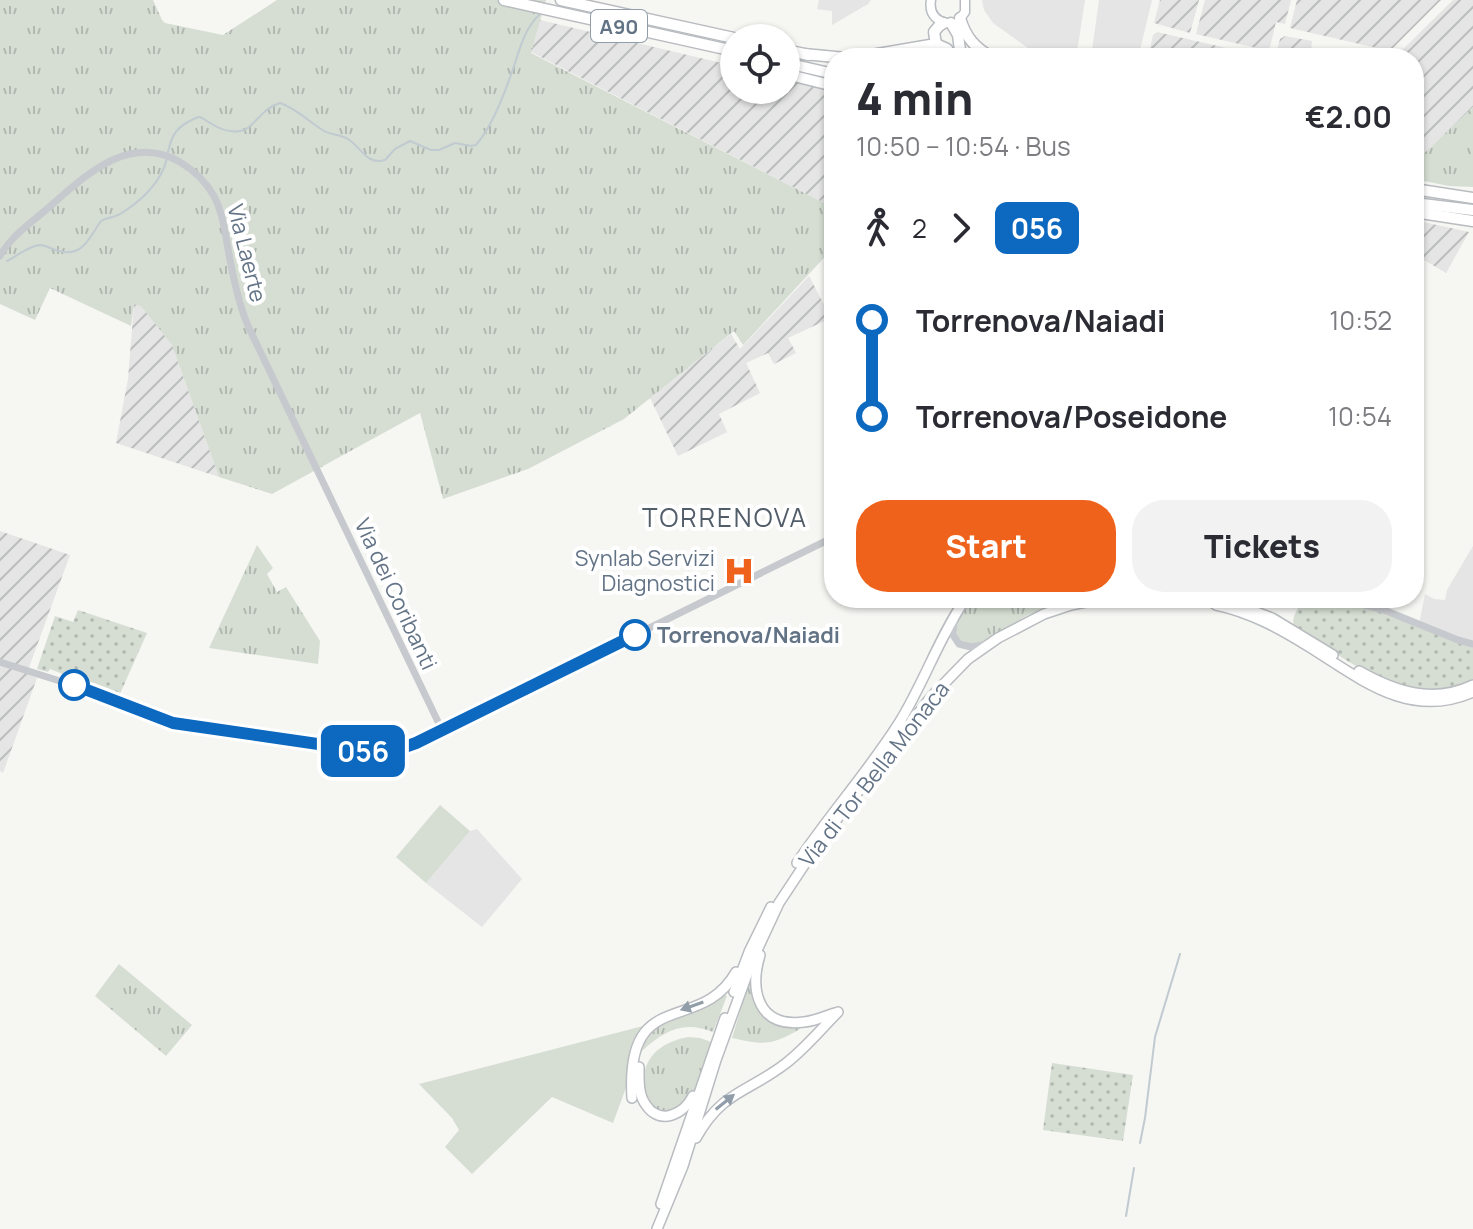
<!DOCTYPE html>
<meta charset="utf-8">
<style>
:root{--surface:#fff;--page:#f2f2f3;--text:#2b2b33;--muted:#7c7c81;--accent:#ee621b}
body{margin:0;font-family:Manrope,sans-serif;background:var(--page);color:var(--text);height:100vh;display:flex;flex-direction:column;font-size:30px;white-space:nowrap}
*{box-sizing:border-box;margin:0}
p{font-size:26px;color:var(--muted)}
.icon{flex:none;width:44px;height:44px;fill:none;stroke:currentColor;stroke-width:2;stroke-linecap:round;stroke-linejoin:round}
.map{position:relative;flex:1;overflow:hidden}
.details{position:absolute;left:824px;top:48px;width:600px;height:560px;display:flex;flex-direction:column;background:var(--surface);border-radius:32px;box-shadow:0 2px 6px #0004}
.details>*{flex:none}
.badge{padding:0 16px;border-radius:12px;font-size:28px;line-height:52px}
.tools{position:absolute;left:720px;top:24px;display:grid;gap:16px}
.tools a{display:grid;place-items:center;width:80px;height:80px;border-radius:50%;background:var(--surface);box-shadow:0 2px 6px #0004;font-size:40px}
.map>.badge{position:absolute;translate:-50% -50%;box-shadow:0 0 0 4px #fff}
.legs{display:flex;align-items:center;gap:12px;height:88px;padding:0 32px;font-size:26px}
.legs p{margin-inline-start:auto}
.overview{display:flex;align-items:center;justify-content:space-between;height:136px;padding:0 32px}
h1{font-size:44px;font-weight:800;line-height:60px}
.cta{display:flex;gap:16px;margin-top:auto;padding:16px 32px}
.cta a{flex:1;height:92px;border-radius:32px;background:var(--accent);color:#fff;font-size:32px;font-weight:800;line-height:92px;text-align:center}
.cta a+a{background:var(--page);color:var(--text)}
ul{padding:0 32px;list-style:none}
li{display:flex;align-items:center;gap:28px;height:96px;font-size:30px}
li i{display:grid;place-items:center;width:12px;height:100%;margin:0 10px;background:currentColor}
li i::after{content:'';width:20px;height:20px;margin:-10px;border:6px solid;border-radius:50%;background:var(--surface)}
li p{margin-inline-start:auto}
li:first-child i{background:linear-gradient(#0000 50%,currentColor 0)}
li:last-child i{background:linear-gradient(currentColor 50%,#0000 0)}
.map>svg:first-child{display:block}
.built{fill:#e4e5e4}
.industrial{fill:url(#industrial-furrows)}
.grass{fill:url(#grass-tufts)}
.park{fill:url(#park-dots)}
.pitch{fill:#d6ded3}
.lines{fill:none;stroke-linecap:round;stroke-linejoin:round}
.stream{stroke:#c0cad0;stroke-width:2}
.primary-tunnel{stroke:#d1d5d8;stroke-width:9;stroke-dasharray:9 4.5;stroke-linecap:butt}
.secondary-casing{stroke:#b8bcc2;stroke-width:11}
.primary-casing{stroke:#b9bcc0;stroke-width:12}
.motorway-casing{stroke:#b8bbbf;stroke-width:13}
.tertiary{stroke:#c6c9cd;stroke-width:7}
.secondary{stroke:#fff;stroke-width:8}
.primary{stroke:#fff;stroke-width:9}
.motorway{stroke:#fff;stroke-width:10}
.oneway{fill:#929daa}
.line-1-casing{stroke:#fff;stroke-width:18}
.line-1{stroke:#0c69bf;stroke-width:12}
.stop-1-dot{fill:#fff;stroke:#0c69bf;stroke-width:4}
.labels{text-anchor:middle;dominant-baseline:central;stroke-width:8;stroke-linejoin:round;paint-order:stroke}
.shield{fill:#fff;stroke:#929daa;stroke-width:2}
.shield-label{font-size:20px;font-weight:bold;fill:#637386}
.street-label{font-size:22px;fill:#637386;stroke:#fff}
.poi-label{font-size:22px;fill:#637386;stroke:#fff;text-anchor:end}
.stop-label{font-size:22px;font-weight:bold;fill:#637386;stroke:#fff;text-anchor:start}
.quarter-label{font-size:26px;letter-spacing:2px;fill:#525d6a;stroke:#fff}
</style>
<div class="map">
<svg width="1473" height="1229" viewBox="0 0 1473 1229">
<defs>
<pattern id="industrial-furrows" width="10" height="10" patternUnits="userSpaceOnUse" patternTransform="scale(2)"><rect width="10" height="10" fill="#e4e5e4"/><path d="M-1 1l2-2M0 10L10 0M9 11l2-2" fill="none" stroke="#bcbebe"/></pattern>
<pattern id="grass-tufts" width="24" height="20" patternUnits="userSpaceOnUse" patternTransform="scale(2)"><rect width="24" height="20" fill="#d6ded3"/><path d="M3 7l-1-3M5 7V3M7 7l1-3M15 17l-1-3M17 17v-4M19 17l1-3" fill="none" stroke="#b1b8b1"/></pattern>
<pattern id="park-dots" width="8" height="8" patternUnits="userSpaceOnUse" patternTransform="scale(2)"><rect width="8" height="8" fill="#d6ded3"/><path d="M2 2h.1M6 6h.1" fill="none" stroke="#b1b8b1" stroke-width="1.8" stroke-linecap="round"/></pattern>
</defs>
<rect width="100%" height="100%" fill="#f6f6f3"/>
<g class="built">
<path d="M819,0H871L868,4L832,25V11L817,9Z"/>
<path d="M982,0H1085L1076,58H1042L993,23L984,10Z"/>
<path d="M1099,0H1152L1138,58H1091Z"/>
<path d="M1473,546V644L1419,625L1425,594L1434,599L1445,600L1447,590Z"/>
<path d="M477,829L522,879L482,927L426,883L470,831Z"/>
</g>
<g class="industrial">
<path d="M1160,0H1199L1190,33L1154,23Z"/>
<path d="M1205,0H1291L1285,24L1276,22L1270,47L1265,50L1196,34Z"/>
<path d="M1297,0H1441L1390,51L1290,28Z"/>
<path d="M1453,0H1473V107L1414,163V58H1394Z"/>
<path d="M540,20L734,66V90H786V79L834,90V208L531,52Z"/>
<path d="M1157,32L1269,58H1270H1148L1153,35Z"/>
<path d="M1285,36L1312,41L1310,58H1275L1280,39Z"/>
<path d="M1414,220L1469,232L1446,273L1414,254Z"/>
<path d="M809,276L831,318L788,338L796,353L774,364L768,353L746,363L760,393L719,414L727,432L678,456L650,398L731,334L740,349Z"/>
<path d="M134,304L141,305L172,345L219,477L116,443L128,379Z"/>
<path d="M0,531L70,555L27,673L37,678L3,773L0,771Z"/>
</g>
<g class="grass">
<path d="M0,0H153L162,20L165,23L223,35L277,0H546L531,53L834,208V247L743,345L734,331L624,419L528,469L443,499L420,413L272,494L219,477L172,345L141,306L134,304L131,326L50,288L35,320L0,304Z"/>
<path d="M1473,107V187L1449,186L1414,179V163Z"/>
<path d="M257,545L273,568L267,574L277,592L286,587L320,641L318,664L209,648Z"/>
<path d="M970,598H1078L1028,615L979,644L969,646L957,639C954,618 960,615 970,598Z"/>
<path d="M119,964L192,1025L166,1056L95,996Z"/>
<path d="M749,982L756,1003L787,1026L799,1027L800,1029C771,1046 764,1045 732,1038Z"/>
<path d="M725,995L727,996L713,1032C683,1020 664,1031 642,1051C645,1020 685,1016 708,1005C714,1002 720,998 725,995Z"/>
<path d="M688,1037L700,1038L711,1042C707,1056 695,1096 685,1105C646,1137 614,1050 688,1037Z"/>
</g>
<g class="park">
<path d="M1303,598H1338L1376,608L1473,646V679C1406,712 1347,659 1293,626L1294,616Z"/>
<path d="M78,610L147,633L119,696L50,669L48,672L37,669L55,616L73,622Z"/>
<path d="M1052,1063L1133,1075L1123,1141L1043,1130Z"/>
</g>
<g class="pitch">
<path d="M440,805L470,831L426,883L396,857Z"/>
<path d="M643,1026L630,1049L627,1085L613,1123L552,1097L472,1174L445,1147L459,1130L452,1118L419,1084Z"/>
</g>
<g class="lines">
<g class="stream">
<path d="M168,152C171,138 175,129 188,122C190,121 197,117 199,117C202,117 208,122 210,123C218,128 230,133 240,131C253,130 261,108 280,103C296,108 309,122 324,131C331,135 340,134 348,139C362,148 366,165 385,160L395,149L410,141L431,150H439L455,143L471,146L476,145C493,126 506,90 514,66C520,48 525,28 539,15"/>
<path d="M7,261C17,256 30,245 41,245C48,246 53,250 59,251C83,258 90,236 101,221C107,217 114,218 120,214C140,202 162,182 167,158"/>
<path d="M1140,1143L1145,1118L1155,1037L1180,954"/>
<path d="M1126,1216L1134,1168"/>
</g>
<path class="primary-tunnel" d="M1184,599L1216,605"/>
<g class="secondary-casing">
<g id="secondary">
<path d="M931,0C929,12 934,20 946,23"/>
<path d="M959,20L965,12V0"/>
</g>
</g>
<g class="primary-casing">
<g id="primary">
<path d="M1181,598L1184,599"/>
<path d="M1219,598L1272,618L1333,655"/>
<path d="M1216,605C1250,612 1281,629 1311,648C1362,680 1410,720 1473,692"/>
<path d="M1359,671C1396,692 1433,704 1473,685"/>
<path d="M797,863C829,815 868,772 899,723C924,683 939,637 966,598"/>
<path d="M760,955C749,992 759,1028 804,1022C815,1021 825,1016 835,1013"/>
<path d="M734,992L749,952L771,907"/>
<path d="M639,1067C639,1079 638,1095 646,1105C660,1126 684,1114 693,1096"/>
<path d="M632,1098C625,984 700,1036 736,972"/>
<path d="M696,1138C722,1091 747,1093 785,1064C805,1049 821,1029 838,1012"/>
<path d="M661,1204L725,1018"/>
<path d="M657,1229L683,1166L716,1060L752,961L779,903L820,841L931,697L968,659L998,638L1044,614L1071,605L1106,598"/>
</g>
</g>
<g class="motorway-casing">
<g id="motorway">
<path d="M504,0L734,51"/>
<path d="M561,0L734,38"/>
<path d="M960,18C966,38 975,48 993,58"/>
<path d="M951,23L958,35L961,58"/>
<path d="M936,44L934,32L939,26L944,23"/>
<path d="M786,50L809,55"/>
<path d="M804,54L846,58L860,57L936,44L947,49L953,58"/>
<path d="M786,63L834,74"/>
<path d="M786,74L834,86"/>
<path d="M1414,189L1473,198"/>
<path d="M1414,203L1473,210"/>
<path d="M1414,212L1473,221"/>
</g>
</g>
<g class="tertiary">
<path d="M0,256C11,236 31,223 47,209C84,177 128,132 180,162C195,171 206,182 214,196C222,211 224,227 227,243C232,271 237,299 248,326L442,730"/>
<path d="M1338,598L1384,610L1458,640L1473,644"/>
<path d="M954,620L953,635L959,644L971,647L988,644"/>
<path d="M0,662L104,695L173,723L380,753L397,750L424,739L834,537"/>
</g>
<use href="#secondary" class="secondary"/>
<use href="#primary" class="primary"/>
<use href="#motorway" class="motorway"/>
</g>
<defs><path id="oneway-solid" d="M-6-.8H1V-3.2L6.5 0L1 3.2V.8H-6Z" transform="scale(2)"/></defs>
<g class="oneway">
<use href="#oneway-solid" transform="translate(692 1006) rotate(161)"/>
<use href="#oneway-solid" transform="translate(725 1102) rotate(-39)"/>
</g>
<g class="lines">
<g class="line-1-casing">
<path id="line-1" d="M74,685L173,723L380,753H388L416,743L635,635"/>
</g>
<use href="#line-1" class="line-1"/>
</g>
<defs>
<g id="hospital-bare" transform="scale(2.4)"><path d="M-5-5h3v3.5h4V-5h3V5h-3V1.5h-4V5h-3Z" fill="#ee621b" stroke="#fff" stroke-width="2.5" paint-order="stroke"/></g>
</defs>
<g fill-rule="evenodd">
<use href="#hospital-bare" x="739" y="571"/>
</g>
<g class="stop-1-dot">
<circle cx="635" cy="635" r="14"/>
<circle cx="74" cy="685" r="14"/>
</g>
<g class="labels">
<rect class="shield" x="591" y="10" width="56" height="32" rx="6"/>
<g class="shield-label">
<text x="619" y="26">A90</text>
</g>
<g class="street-label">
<text transform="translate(247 253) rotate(76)">Via Laerte</text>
<text transform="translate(396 594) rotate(65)">Via dei Coribanti</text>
<text transform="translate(874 774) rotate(-52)">Via di Tor Bella Monaca</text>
</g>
<g class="poi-label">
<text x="715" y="558">Synlab Servizi<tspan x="715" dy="25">Diagnostici</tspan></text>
</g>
<g class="stop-label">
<text x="657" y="635">Torrenova/Naiadi</text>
</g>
<g class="quarter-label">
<text x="725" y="517">TORRENOVA</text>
</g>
</g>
</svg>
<div class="tools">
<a><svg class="icon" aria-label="locate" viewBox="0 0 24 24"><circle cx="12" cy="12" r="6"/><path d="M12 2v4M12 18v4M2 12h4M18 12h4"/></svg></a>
</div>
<b class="badge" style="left:363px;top:751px;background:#0c69bf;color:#fff">056</b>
<section class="details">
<div class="overview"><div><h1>4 min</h1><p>10:50 – 10:54 · Bus</p></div><b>€2.00</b></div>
<div class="legs"><svg class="icon" aria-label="walk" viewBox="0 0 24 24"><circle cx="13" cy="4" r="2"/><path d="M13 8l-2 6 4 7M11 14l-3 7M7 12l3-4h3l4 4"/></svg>2<svg class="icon" aria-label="forward" viewBox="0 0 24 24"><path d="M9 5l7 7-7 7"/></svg><b class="badge" style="background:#0c69bf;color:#fff">056</b></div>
<ul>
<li><i style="color:#0c69bf"></i><b>Torrenova/Naiadi</b><p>10:52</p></li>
<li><i style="color:#0c69bf"></i><b>Torrenova/Poseidone</b><p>10:54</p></li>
</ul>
<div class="cta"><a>Start</a><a>Tickets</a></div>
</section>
</div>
